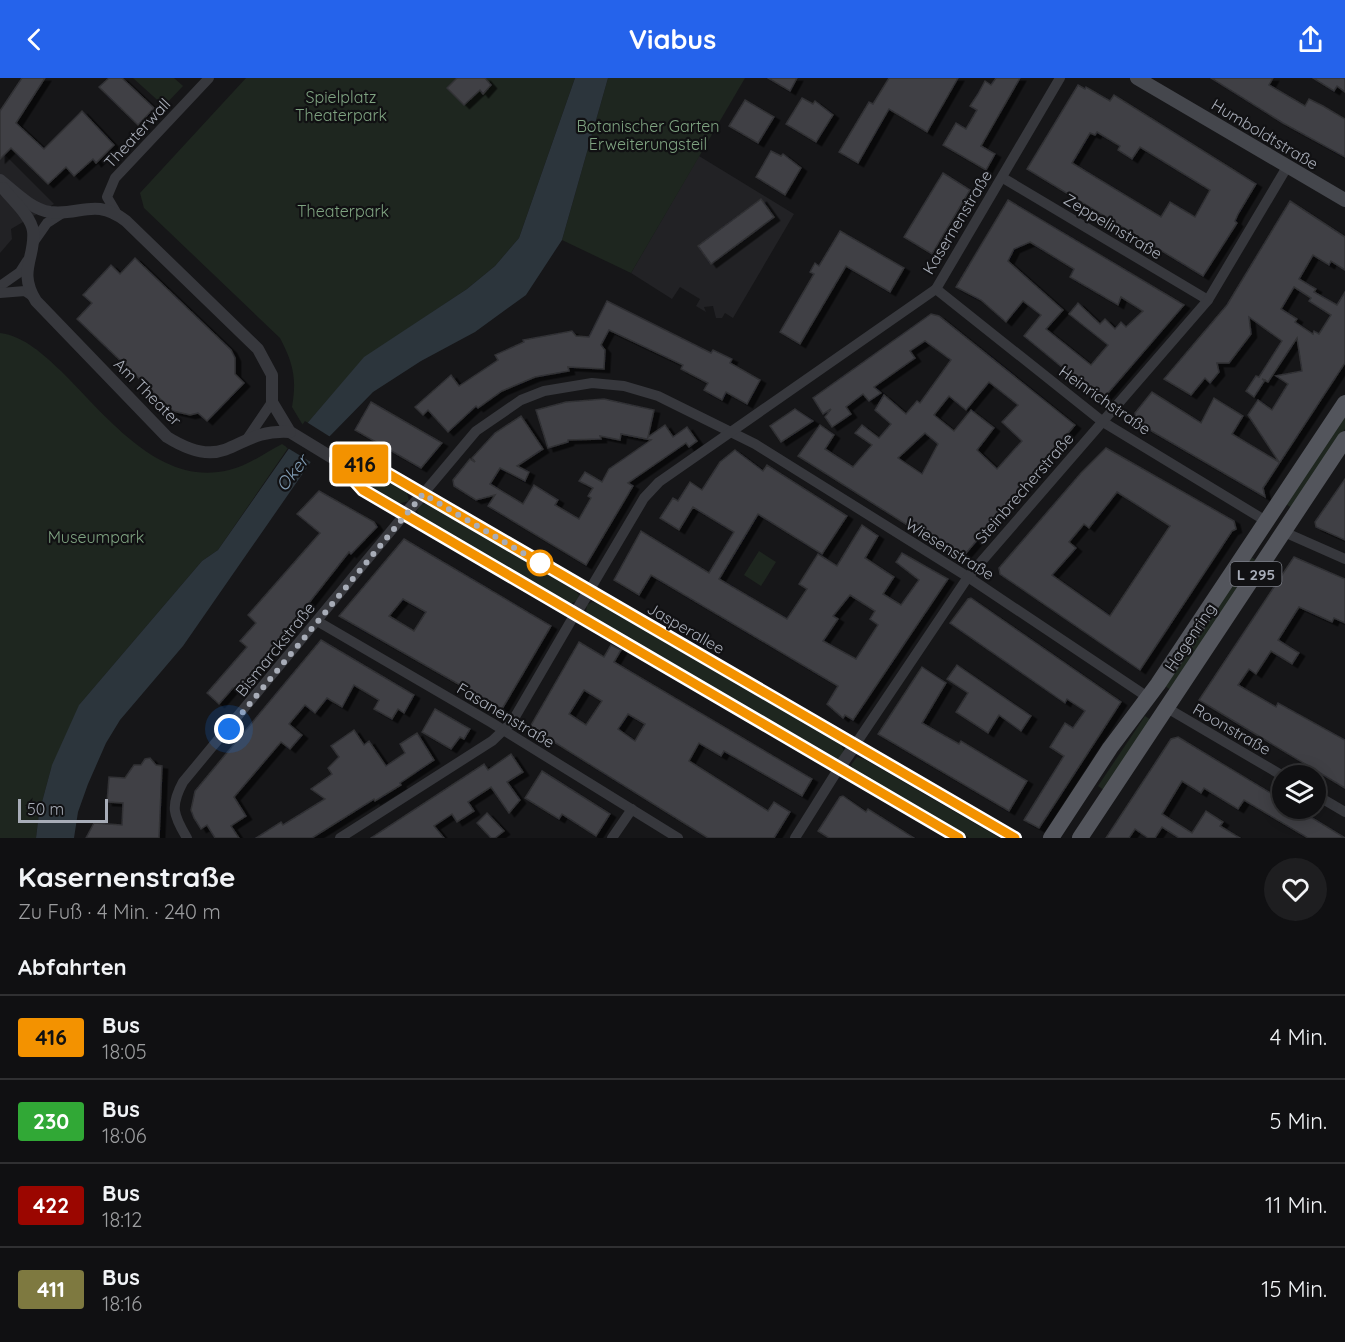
<!DOCTYPE html>
<html lang="de">
<meta charset="utf-8">
<style>
:root{--surface:#101012;--page:#1e1e20;--text:#f1f3f6;--muted:#9c9d9f;--line:#303032;--accent:#2563eb}
body{margin:0;font-family:Quicksand,sans-serif;background:var(--page);color:var(--text);height:100vh;display:flex;flex-direction:column;font-size:22px;white-space:nowrap}
*{box-sizing:border-box;margin:0}
p{font-size:20px;color:var(--muted)}
.icon{flex:none;width:33px;height:33px;fill:none;stroke:currentColor;stroke-width:2;stroke-linecap:round;stroke-linejoin:round}
.map{position:relative;height:760px;overflow:hidden}
.panel{display:flex;flex-direction:column;background:var(--surface);flex:1}
.panel>*{flex:none}
.badge{padding:0 12px;border-radius:4px;font-size:21px;line-height:39px}
.controls{position:absolute;left:1272px;top:687px;display:grid;gap:12px}
.controls a{display:grid;place-items:center;width:54px;height:54px;border-radius:50%;background:var(--surface);box-shadow:0 3px 15px #0003,0 0 0 2px var(--line);font-size:30px}
.scale{position:absolute;left:18px;bottom:15px;width:90px;box-sizing:border-box;padding-left:6px;border:3px solid #a8adb8;border-top:0;font-size:16px;line-height:21px;white-space:nowrap;color:#a8adb8;-webkit-text-stroke:4px #111113;paint-order:stroke}
.you{position:absolute;width:30px;height:30px;margin:-15px;border:4px solid #fff;border-radius:50%;background:#1a73e8;box-shadow:0 0 0 9px #1a73e833}
.map>.badge{position:absolute;translate:-50% -50%;box-shadow:0 0 0 3px #fff}
h2{padding:0 18px;font-size:22px;line-height:54px}
.round{display:grid;place-items:center;flex:none;width:63px;height:63px;border-radius:32px;background:var(--page)}
.headline{display:flex;align-items:center;justify-content:space-between;height:102px;padding:0 18px}
h1{font-size:28px;font-weight:700;line-height:45px}
ul{padding:0;list-style:none}
li{display:flex;align-items:center;gap:18px;height:84px;padding:0 18px;border-top:2px solid var(--line)}
li div{flex:1}
li b{display:block;font-size:22px}
li em{font-style:normal}
li .badge{min-width:66px;font-weight:700;text-align:center}
header{display:flex;justify-content:space-between;align-items:center;height:78px;padding:0 18px;background:var(--accent);color:#fff;font-size:27px;font-weight:700}
.map>svg:first-child{display:block}
.built{fill:#222225}
.green{fill:#1e261f}
.water{fill:#2c353c}
.pier{fill:#161618}
.building{fill:#404145;stroke:#303034;stroke-width:1.5;fill-rule:evenodd;filter:url(#shadow)}
.lines{fill:none;stroke-linecap:round;stroke-linejoin:round}
.minor{stroke:#37383d;stroke-width:10}
.tertiary{stroke:#37383d;stroke-width:12}
.secondary{stroke:#45474d;stroke-width:14}
.primary{stroke:#53555c;stroke-width:16}
.line-casing{stroke:#fff;stroke-width:14}
.line{stroke:#f39200;stroke-width:9}
.walk{stroke:#a8adb8;stroke-width:6;stroke-dasharray:0 10.8}
.stop-dot{fill:#fff;stroke:#f39200;stroke-width:3}
.labels{text-anchor:middle;dominant-baseline:central;stroke-width:4.5;stroke-linejoin:round;paint-order:stroke}
.shield{fill:#111113;stroke:#7b7e86;stroke-width:1.5}
.shield-label{font-size:15px;font-weight:bold;fill:#a8adb8}
.park-label{font-size:16px;fill:#7fa381;stroke:#111113}
.street-label{font-size:16px;fill:#a8adb8;stroke:#111113}
.water-label{font-size:18px;font-style:italic;fill:#7f9bb3;stroke:#111113}
</style>
<header><svg class="icon" aria-label="back" viewBox="0 0 24 24"><path d="M15 5l-7 7 7 7"/></svg>Viabus<svg class="icon" aria-label="share" viewBox="0 0 24 24"><path d="M12 15V3M7 8l5-5 5 5M5 13v7h14v-7"/></svg></header>
<div class="map">
<svg width="1345" height="760" viewBox="0 0 1345 760">
<defs>
<filter id="shadow"><feDropShadow dx="5.5" dy="3.5" stdDeviation="0" flood-color="#0009"/></filter>
</defs>
<rect width="100%" height="100%" fill="#161618"/>
<g class="built">
<path d="M0,72L54,126L11,151L12,161L0,175Z"/>
<path d="M699,78L794,136L733,240L725,235L722,240H716L713,228L704,229L706,234L696,228L700,221L680,209L672,221L631,195Z"/>
</g>
<g class="green">
<path d="M133,0H174L183,8L164,28Z"/>
<path d="M246,0H575L519,160L495,188L467,211L364,280L304,349L292,329C297,300 293,285 280,260L144,130L140,115Z"/>
<path d="M608,0H745L631,195L562,162Z"/>
<path d="M0,255C24,258 44,277 61,293C105,336 159,410 229,392C247,388 265,375 282,366L288,370L218,472L202,483L80,626L51,691L39,735L36,760H0Z"/>
<path d="M1345,338V351L1292,430L1286,426Z"/>
<path d="M362,391L379,398L407,414L409,423L398,426L357,398Z"/>
<path d="M421,425L430,427L573,511L579,517L578,522L570,526L421,440L417,433Z"/>
<path d="M759,473L776,484L761,508L744,497Z"/>
<path d="M1251,479L1257,483L1171,612L1165,608Z"/>
<path d="M592,524L598,525L841,667L844,673L840,681H834L590,538L586,533L587,527Z"/>
<path d="M1145,638L1151,642L1104,712L1098,708Z"/>
<path d="M857,679L864,681L1000,760H969L855,693L851,687Z"/>
</g>
<path class="water" d="M575,0H608L562,162L526,217L475,254L421,283L373,314L326,362L183,568L120,642L106,665L88,706L78,734L74,760H36L39,735L52,687L79,627L202,483L218,472L304,349L364,279L467,211L495,188L519,160Z"/>
<path class="pier" d="M305,343L332,360L314,386L286,369Z"/>
<g class="building">
<path d="M22,0H45L16,45L44,71L82,33L114,67L96,85L93,81L74,98L66,89L48,106L11,70L0,81V33Z"/>
<path d="M109,0H122L154,30L138,47L99,9Z"/>
<path d="M457,0H485L491,7L483,16L480,12L464,27L447,10Z"/>
<path d="M768,0H797L790,13Z"/>
<path d="M889,0H958L927,54L889,31L858,85L839,74L869,24L873,26Z"/>
<path d="M996,0H1020L981,68L995,76L986,92L943,67L956,45L966,51L977,32L970,28L978,16L985,3L991,7Z"/>
<path d="M1211,0H1273L1269,7L1305,28L1309,21L1323,28L1345,41V79L1283,45Z"/>
<path d="M1313,0H1345V14L1337,8L1334,13Z"/>
<path d="M1078,7L1085,11L1086,9L1110,23L1114,17L1256,106L1238,136L1235,143L1237,145L1203,198L1027,91ZM1097,54L1120,68L1118,72L1132,81L1140,69L1210,112L1195,139L1170,124L1161,139L1072,85L1090,55L1095,57Z"/>
<path d="M802,20L813,26L815,23L833,37L816,64L786,46Z"/>
<path d="M745,22L774,39L758,65L729,48Z"/>
<path d="M771,73L781,78L783,76L801,90L785,117L756,99Z"/>
<path d="M943,95L970,112L932,176L904,159Z"/>
<path d="M761,121L774,139L711,186L698,168Z"/>
<path d="M1008,122L1184,227L1102,322L1024,258L1041,237L1023,223L1006,244L981,222L956,209ZM1030,164L1074,191L1070,199L1118,227L1121,219L1143,233L1126,249L1121,244L1115,251L1105,241L1100,246L1078,225L1069,236L1108,267L1091,287L1046,251L1063,232L1008,183L1014,171Z"/>
<path d="M1290,123L1345,159V192L1331,183L1329,187L1313,177L1299,201L1316,211L1314,214L1337,227L1345,214V285L1263,410L1265,419L1136,344L1135,335L1152,314L1201,345L1214,320L1243,338L1232,356L1279,384L1248,337L1258,322L1272,332L1288,306L1276,298L1302,293L1297,260L1268,304L1262,301L1265,302L1254,319L1246,313L1256,298L1259,299L1282,263L1249,239L1251,256L1229,285H1217L1219,294L1210,305L1205,300L1191,317L1164,301L1227,227ZM1294,209L1311,220L1309,223L1331,237L1319,256L1314,253L1313,256L1295,244L1297,241L1281,231Z"/>
<path d="M840,153L904,190L890,214L846,188L800,266L780,254L814,196L810,194L815,185L819,188Z"/>
<path d="M135,180L231,272L235,280V296L244,305L207,343L198,335L190,337L173,333L77,241L92,225L83,217L111,187L120,196Z"/>
<path d="M607,223L711,275L713,272L732,281L730,285L760,302L747,326L726,314L722,322L704,312L708,305L681,291L683,287L609,252L601,267L605,272L604,291L568,289L569,293L535,299L502,313L478,330L476,328L448,354L428,332L423,337L415,329L451,297L459,308L498,282L495,277L524,264L523,262L572,253L576,258L589,259Z"/>
<path d="M931,236L939,238L1075,347L961,481L798,378L820,347L834,357L825,371L853,389L872,367L855,355L862,347L879,360L891,346L875,332L884,317L906,336L917,323L920,325L951,282L925,263L910,273L915,280L874,309L881,315L869,323L863,316L846,329L851,336L832,349L825,339L831,331L823,336L813,320ZM989,304L1018,327L1002,344L1022,363L997,391L977,372L994,350L971,332L954,353L934,337L949,318L966,332ZM925,355L938,366L922,396L898,380Z"/>
<path d="M604,321L654,332L648,359L665,347L673,359L687,349L697,363L689,369L686,365L628,405L633,408L586,487L488,428L495,417L476,422L454,408L453,402L470,381L475,384L472,380L495,355L521,338L543,371L517,388L529,394L525,403L500,390L490,406L523,426L534,407L558,422L555,427L579,441L591,420L588,418L593,410L579,403L585,394L602,404L609,391L651,362L621,356L620,362L600,358L601,361L568,362V364L548,370L536,332L566,324Z"/>
<path d="M371,324L442,365L421,390L355,352Z"/>
<path d="M795,331L813,343L781,364L770,348Z"/>
<path d="M1106,370L1234,443L1236,451L1232,453L1140,592L1000,496L999,490L1081,395ZM1117,414L1170,448L1110,538L1052,497L1076,470L1069,464L1084,446L1089,450Z"/>
<path d="M735,372L763,393L767,387L847,438L822,476L758,436L719,501L787,541L807,511L799,506L818,476L837,488L862,447L878,458L865,480L894,499L883,516L901,527L919,502L896,484L902,475L948,501L853,642L845,637L843,640L827,626L838,608L651,497L639,517L614,502L641,453L709,495L734,454L693,429L679,452L660,440L673,420L678,423L690,404L702,412L720,384ZM850,517L875,533L870,541L878,547L856,581L823,563L838,541L833,538Z"/>
<path d="M1345,401V462L1316,449L1315,444Z"/>
<path d="M319,413L374,444L377,449L351,476L349,474L242,610H233L219,626L207,615L247,569L240,563L256,545L248,537L320,455L297,436Z"/>
<path d="M404,461L551,548L502,631L339,538ZM403,521L426,534L414,553L389,538Z"/>
<path d="M1294,479L1345,501V545L1334,540L1332,544L1299,529L1278,562L1299,575L1292,586L1271,573L1256,596L1249,591L1238,607L1276,629L1278,625L1345,662V710L1199,622Z"/>
<path d="M971,520L1121,624L1039,750L1024,742L1064,678L1050,669L1065,645L1073,650L1085,633L1067,621L1065,625L950,545L968,521Z"/>
<path d="M321,562L414,617L404,635L398,631L392,641L374,631L379,622L354,607L342,629L327,620L315,635L305,627L289,646L302,657L290,671L281,664L234,719L246,738L231,748L239,760H215L207,747L201,751L194,740L191,732L195,713Z"/>
<path d="M579,564L604,579L611,567L621,572L614,584L812,701L802,718L724,673L721,678L699,665L689,683L768,733L774,724L790,734L774,760H708L530,649ZM584,612L602,623L586,647L569,636ZM628,636L645,646L635,663L618,651Z"/>
<path d="M957,587L1031,638L1021,653L999,637L988,655L956,634L968,615L947,601Z"/>
<path d="M922,589L946,605L922,645L959,666L961,663L1027,703L1009,733L878,656Z"/>
<path d="M435,631L470,651L464,661L460,659L451,671L422,654Z"/>
<path d="M354,652L364,667L369,663L386,688L405,675L400,666L417,655L434,682L400,705L401,707L375,723L374,721L312,760H256L281,744L283,747L325,721L311,711L332,696L328,690L339,679L331,668Z"/>
<path d="M1178,659L1282,722V730H1296L1345,760H1308L1244,722L1238,731L1204,710L1201,715L1182,703L1162,736L1192,755L1206,733L1223,744L1220,748L1240,760H1179L1162,749L1155,760H1148L1135,751L1129,760H1106L1171,661Z"/>
<path d="M511,676L523,694L507,704L520,722L509,735L491,709L468,724L474,733L457,744L452,736L434,748L444,760H371L484,686L488,692Z"/>
<path d="M150,680L156,687L162,688L159,760H86L94,745L122,747L123,725L107,724L109,699L125,700L134,687H141L145,681Z"/>
<path d="M542,693L610,736L596,758L562,736L559,741L525,720Z"/>
<path d="M843,718L866,734L868,731L914,760H829L818,753L840,719Z"/>
<path d="M487,735L504,753L495,760H491L477,745Z"/>
</g>
<g class="lines">
<g class="minor">
<path d="M1003,100L1208,222"/>
<path d="M117,136L107,119L115,100L209,0"/>
<path d="M33,165L47,145L64,134"/>
<path d="M0,208L20,194L27,183"/>
<path d="M936,211L1103,344L1266,443"/>
<path d="M0,215L25,213L34,219"/>
<path d="M247,361L272,324"/>
<path d="M423,416L476,353L521,322L544,313L592,305L624,308L658,318L755,366L968,499L1149,620"/>
<path d="M1284,454L1345,481"/>
<path d="M589,513L644,420L659,404L936,211L1060,0"/>
<path d="M317,543L492,645L678,760"/>
<path d="M1167,630L1283,698"/>
<path d="M855,667L968,499L1208,222L1287,89"/>
<path d="M1316,717L1345,734"/>
<path d="M187,760C173,737 170,728 183,704L405,436"/>
<path d="M340,760L492,663L512,644L575,536"/>
<path d="M612,760L632,731"/>
<path d="M795,760L839,690"/>
</g>
<g class="tertiary">
<path d="M0,102C15,114 31,131 50,134C80,138 95,119 126,143L258,271L272,297V324L290,354L336,382L363,412L959,760"/>
<path d="M3,110C12,122 31,138 33,153C36,179 17,193 36,223L167,359C230,398 232,350 290,354"/>
<path d="M336,382L366,387L385,394L1015,760"/>
<path d="M405,436L423,416"/>
<path d="M575,536L589,513"/>
<path d="M839,690L855,667"/>
</g>
<path class="secondary" d="M1137,0L1345,122"/>
<g class="primary">
<path d="M1051,760L1110,670L1158,606L1345,325"/>
<path d="M1080,760L1345,361"/>
</g>
</g>
<g class="lines">
<g class="line-casing">
<path id="line" d="M959,760L363,412L336,382L366,387L385,394L1015,760"/>
</g>
<use href="#line" class="line"/>
<path class="walk" d="M229,651L423,416L540,485"/>
</g>
<circle class="stop-dot" cx="540" cy="485" r="12"/>
<g class="labels">
<rect class="shield" x="1230.5" y="484" width="51" height="24" rx="4.5"/>
<g class="shield-label">
<text x="1256" y="496">L 295</text>
</g>
<g class="park-label">
<text x="341" y="19">Spielplatz<tspan x="341" dy="18">Theaterpark</tspan></text>
<text x="648" y="48">Botanischer Garten<tspan x="648" dy="18">Erweiterungsteil</tspan></text>
<text x="343" y="133">Theaterpark</text>
<text x="96" y="459">Museumpark</text>
</g>
<g class="street-label">
<text transform="translate(137 55) rotate(-47)">Theaterwall</text>
<text transform="translate(1265 56) rotate(31)">Humboldtstraße</text>
<text transform="translate(957 144) rotate(-59)">Kasernenstraße</text>
<text transform="translate(1113 148) rotate(31)">Zeppelinstraße</text>
<text transform="translate(148 314) rotate(45)">Am Theater</text>
<text transform="translate(1105 322) rotate(35)">Heinrichstraße</text>
<text transform="translate(1024 410) rotate(-49)">Steinbrecherstraße</text>
<text transform="translate(950 471) rotate(32)">Wiesenstraße</text>
<text transform="translate(686 550) rotate(30)">Jasperallee</text>
<text transform="translate(1190 559) rotate(-56)">Hagenring</text>
<text transform="translate(275 571) rotate(-51)">Bismarckstraße</text>
<text transform="translate(506 637) rotate(31)">Fasanenstraße</text>
<text transform="translate(1232 651) rotate(30)">Roonstraße</text>
</g>
<g class="water-label">
<text transform="translate(292 395) rotate(-52)">Oker</text>
</g>
</g>
</svg>
<div class="controls">
<a><svg class="icon" aria-label="layers" viewBox="0 0 24 24"><path d="M12 4l9 5-9 5-9-5zM3 14l9 5 9-5"/></svg></a>
</div>
<div class="scale">50 m</div>
<div class="you" style="left:229px;top:651px"></div>
<b class="badge" style="left:360px;top:386px;background:#f39200;color:#111">416</b>
</div>
<section class="panel">
<div class="headline"><div><h1>Kasernenstraße</h1><p>Zu Fuß · 4 Min. · 240 m</p></div><a class="round"><svg class="icon" aria-label="heart" viewBox="0 0 24 24"><path d="M12 20l-8-8c-3-5 5-10 8-4 3-6 11-1 8 4z"/></svg></a></div>
<h2>Abfahrten</h2>
<ul>
<li><span class="badge" style="background:#f39200;color:#111">416</span><div><b>Bus</b><p>18:05</p></div><em>4 Min.</em></li>
<li><span class="badge" style="background:#31a836;color:#fff">230</span><div><b>Bus</b><p>18:06</p></div><em>5 Min.</em></li>
<li><span class="badge" style="background:#9b0600;color:#fff">422</span><div><b>Bus</b><p>18:12</p></div><em>11 Min.</em></li>
<li><span class="badge" style="background:#7e7940;color:#fff">411</span><div><b>Bus</b><p>18:16</p></div><em>15 Min.</em></li>
</ul>
</section>
